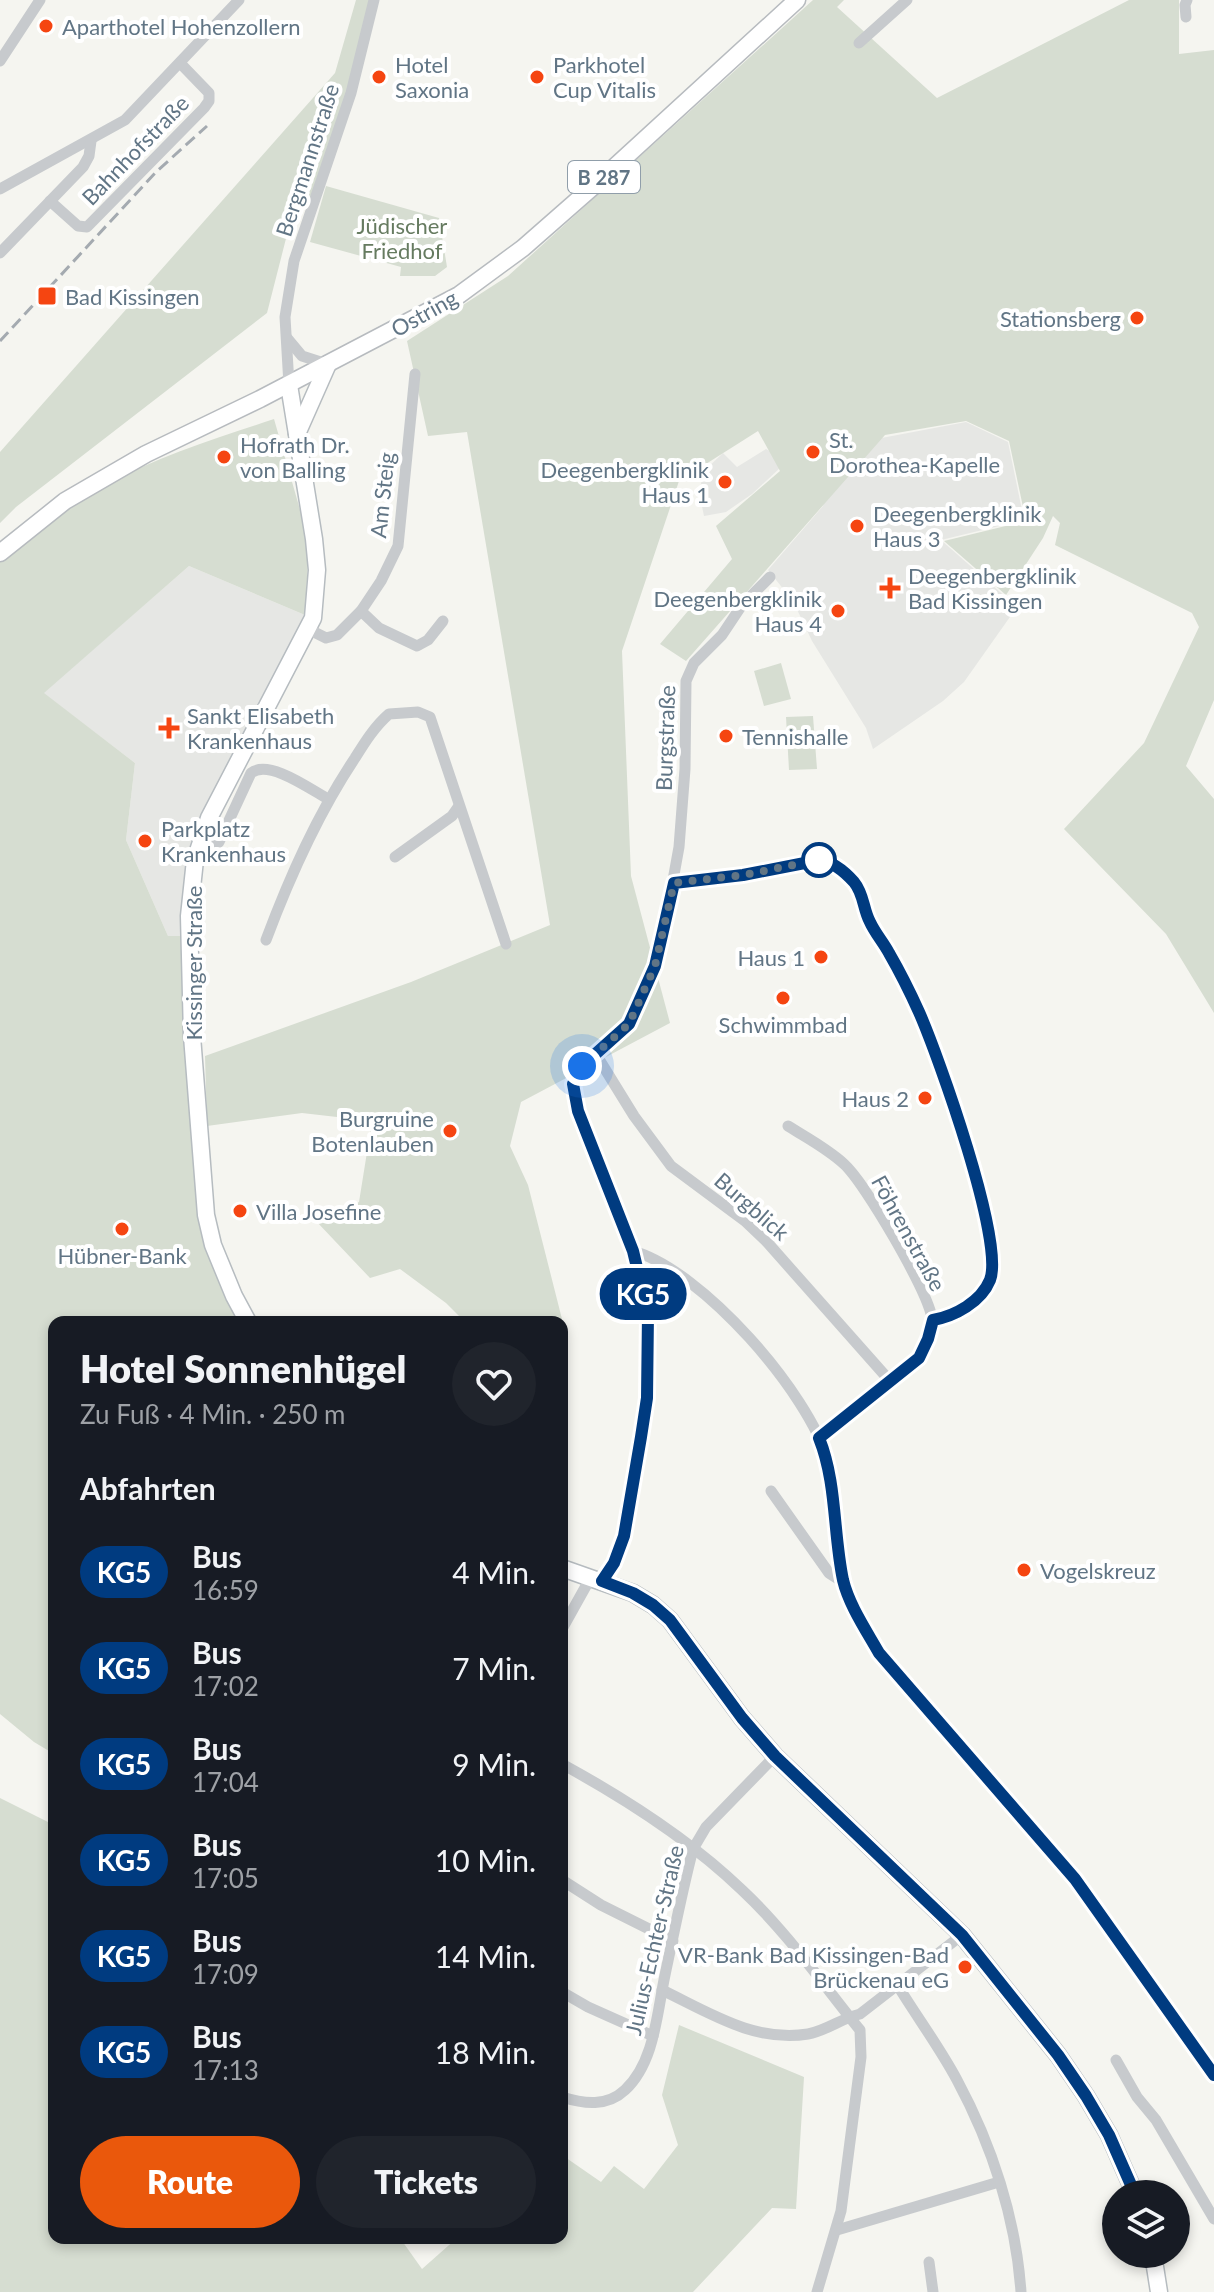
<!DOCTYPE html>
<html lang="de">
<meta charset="utf-8">
<style>
:root{--surface:#171b24;--page:#20242c;--text:#f1f3f6;--muted:#9ea1a6;--accent:#ea580c}
body{margin:0;font-family:Lato,sans-serif;background:var(--page);color:var(--text);height:100vh;display:flex;flex-direction:column;font-size:30px;white-space:nowrap}
*{box-sizing:border-box;margin:0}
p{font-size:26px;color:var(--muted)}
.icon{flex:none;width:44px;height:44px;fill:none;stroke:currentColor;stroke-width:2;stroke-linecap:round;stroke-linejoin:round}
.map{position:relative;flex:1;overflow:hidden}
.panel{position:absolute;left:48px;top:1316px;width:520px;height:928px;display:flex;flex-direction:column;background:var(--surface);border-radius:16px;box-shadow:0 4px 12px #0003}
.panel>*{flex:none}
.badge{padding:0 16px;border-radius:26px;font-size:28px;line-height:52px}
.controls{position:absolute;left:1102px;top:2180px;display:grid;gap:16px}
.controls a{display:grid;place-items:center;width:88px;height:88px;border-radius:50%;background:var(--surface);box-shadow:0 4px 12px #0003;font-size:40px}
.you{position:absolute;width:40px;height:40px;margin:-20px;border:6px solid #fff;border-radius:50%;background:#1a73e8;box-shadow:0 0 0 12px #1a73e833}
.map>.badge{position:absolute;translate:-50% -50%;box-shadow:0 0 0 4px #fff}
h2{padding:0 32px;font-size:30px;line-height:72px}
.round{display:grid;place-items:center;flex:none;width:84px;height:84px;border-radius:42px;background:var(--page)}
.head{display:flex;align-items:center;justify-content:space-between;height:136px;padding:0 32px}
h1{font-size:38px;font-weight:800;line-height:60px}
.cta{display:flex;gap:16px;margin-top:auto;padding:16px 32px}
.cta a{flex:1;height:92px;border-radius:48px;background:var(--accent);color:#fff;font-size:32px;font-weight:800;line-height:92px;text-align:center}
.cta a+a{background:var(--page);color:var(--text)}
ul{padding:0;list-style:none}
li{display:flex;align-items:center;gap:24px;height:96px;padding:0 32px}
li div{flex:1}
li b{display:block;font-size:30px}
li em{font-style:normal}
li .badge{min-width:88px;font-weight:700;text-align:center}
.map>svg:first-child{display:block}
.built{fill:#e6e7e4}
.green{fill:#d6ddd1}
.lines{fill:none;stroke-linecap:round;stroke-linejoin:round}
.secondary-casing{stroke:#b6bcc0;stroke-width:19}
.primary-casing{stroke:#b7bbbf;stroke-width:19}
.street{stroke:#c7cacd;stroke-width:11}
.secondary{stroke:#fff;stroke-width:16}
.primary{stroke:#fff;stroke-width:16}
.rail{stroke:#a4aab0;stroke-width:3;stroke-dasharray:12 6;stroke-linecap:butt}
.line-casing{stroke:#fff;stroke-width:18}
.line{stroke:#003b80;stroke-width:12}
.walk{stroke:#617585;stroke-width:8;stroke-dasharray:0 14.4}
.poi-dot{fill:#f54511;stroke:#fff;stroke-width:3}
.stop-dot{fill:#fff;stroke:#003b80;stroke-width:4}
.labels{text-anchor:middle;dominant-baseline:central;stroke-width:8;stroke-linejoin:round;paint-order:stroke}
.shield{fill:#fff;stroke:#909eaa;stroke-width:2}
.shield-label{font-size:20px;font-weight:bold;fill:#617585}
.poi-label{font-size:22px;fill:#617585;stroke:#fff;text-anchor:start}
.street-label{font-size:22px;fill:#617585;stroke:#fff}
.park-label{font-size:22px;fill:#667b60;stroke:#fff}
</style>
<div class="map">
<svg width="1214" height="2292" viewBox="0 0 1214 2292">
<rect width="100%" height="100%" fill="#f5f5f0"/>
<g class="built">
<path d="M966,422L1008,442L1024,520L941,540L1017,607L964,682L943,701L873,749L866,728L812,641L793,601L768,570L823,506L825,498L780,468L752,494L726,512L704,516L699,492L704,471L723,453L737,467L766,449L781,457Z"/>
<path d="M189,566L305,615L188,850L183,936H168L126,840L135,763L43,693Z"/>
</g>
<g class="green">
<path d="M356,0H370L347,95L314,192L291,219L267,313L16,507L0,523V452L335,73Z"/>
<path d="M813,0H844L837,7L937,98L1129,0H1179V54L1214,50V700L1186,766L1214,799V1013L1166,934L1064,829L1144,743L1199,627L1192,613L1055,545L1060,523L1053,516L1043,538L1006,595L944,541L1026,521L1009,441L966,421L885,435L686,661L660,644L732,559L716,526L780,471L758,431L679,481L622,651L631,876L670,1023L521,1102L510,1146L528,1185L563,1323L562,1326V1322H465L446,1303L400,1269L370,1278L316,1221L359,1202L372,1121L302,1113L207,1126L205,1056L411,982L550,925L467,432L428,436L407,341L508,276Z"/>
<path d="M326,186L439,218L447,267L435,276H400L401,267L310,242Z"/>
<path d="M274,419L309,541L305,615L189,566L44,693L135,763L126,840L168,936H183L216,1270L239,1322H54V1754L34,1742L0,1714V562C34,535 68,507 106,485C158,456 218,438 274,419Z"/>
<path d="M781,663L791,699L764,706L754,671Z"/>
<path d="M813,716L817,769L789,770L786,717Z"/>
<path d="M0,1798L54,1825V2238H400L422,2269L457,2238H562V2155L601,2182L614,2166L644,2189L678,2145L662,2095L679,2025L804,2077L796,2209L772,2208L693,2292H0Z"/>
</g>
<g class="lines">
<g class="secondary-casing">
<g id="secondary">
<path d="M297,434L328,364"/>
<path d="M248,1322L234,1296L213,1245L206,1215L192,1036L189,916L195,860L209,818L313,618L317,570L314,539L289,385"/>
<path d="M562,1568L633,1593L653,1605L670,1620L742,1718L775,1756L962,1935L1058,2055L1086,2096L1109,2135L1135,2194"/>
<path d="M1153,2254L1159,2292"/>
</g>
</g>
<g class="primary-casing">
<path id="primary" d="M0,553L65,501L146,454L260,399L459,295L523,248L596,184L797,0"/>
</g>
<g class="street">
<path d="M1186,17L1185,5L1187,0"/>
<path d="M859,43L907,0"/>
<path d="M0,61L40,0"/>
<path d="M0,189L125,120L239,0"/>
<path d="M50,201L78,226L87,227L204,108L209,101V93L180,63"/>
<path d="M0,253L83,167L89,156L91,141"/>
<path d="M287,338L302,356L327,364"/>
<path d="M289,385L285,317L294,261L351,93L374,0"/>
<path d="M361,611L379,628L417,646L428,640L443,621"/>
<path d="M308,629L326,638L337,635L361,611L381,581L398,546L415,374"/>
<path d="M199,844L215,845L219,842L251,773C269,759 310,789 328,799"/>
<path d="M395,857L452,816L459,806"/>
<path d="M674,883L743,875L820,860C833,863 845,872 854,883C864,894 863,909 870,922C875,933 883,942 889,953C900,972 909,992 919,1012C938,1055 1005,1242 990,1280C981,1302 955,1316 933,1320"/>
<path d="M266,940C290,876 317,815 355,758C365,742 375,726 389,714L418,712L430,717L506,944"/>
<path d="M597,1056L634,1116L671,1166L745,1221L766,1241L890,1381"/>
<path d="M788,1126C807,1138 828,1149 844,1164C865,1183 927,1290 932,1318C935,1331 924,1347 919,1358L819,1438"/>
<path d="M633,1251C702,1270 809,1393 828,1461C839,1500 833,1543 843,1582C850,1607 866,1631 879,1653L1075,1879L1214,2075"/>
<path d="M771,1491L829,1573L843,1582"/>
<path d="M602,1581L614,1563L624,1536L626,1513L641,1437L647,1398L648,1313L633,1251L578,1111L573,1084L582,1066L629,1024L655,966L662,941L679,847L685,769L686,681L694,663L722,635L742,605L770,577"/>
<path d="M562,1629L591,1577"/>
<path d="M562,1764C626,1799 689,1839 742,1890C786,1931 822,1983 860,2030L861,2057L841,2211L817,2292"/>
<path d="M562,1880L601,1905L673,1941"/>
<path d="M898,1986C917,2017 940,2048 957,2080C992,2145 1016,2219 1021,2292"/>
<path d="M662,1990C708,2012 755,2043 808,2034C826,2031 842,2018 860,2014L962,1935"/>
<path d="M562,1992L588,2007L653,2036"/>
<path d="M1116,2060L1137,2097L1156,2120L1214,2219"/>
<path d="M562,2097C584,2104 607,2107 625,2090C655,2062 657,2012 665,1975C674,1933 682,1891 693,1849L706,1827L775,1756"/>
<path d="M837,2230L999,2182"/>
<path d="M929,2262L933,2292"/>
</g>
<use href="#secondary" class="secondary"/>
<use href="#primary" class="primary"/>
<path class="rail" d="M0,341L156,172L207,126"/>
</g>
<g class="lines">
<g class="line-casing">
<path id="line" d="M1135,2194L1109,2135L1086,2096L1058,2055L962,1935L775,1756L742,1718L670,1620L653,1605L633,1593L602,1581L614,1563L624,1536L641,1437L647,1398L648,1313L633,1251L578,1111L573,1084L582,1066L629,1024L655,966L674,883L743,875L820,860C833,862 845,872 854,882C864,894 863,909 870,922C875,933 883,942 889,953C900,972 910,992 919,1012C938,1055 1005,1242 990,1280C981,1302 955,1316 933,1320L928,1339L919,1358L819,1438C837,1483 833,1532 843,1580C849,1605 866,1630 879,1653L1075,1879L1214,2075"/>
</g>
<use href="#line" class="line"/>
<path class="walk" d="M582,1066L629,1024L655,966L674,883L743,875L819,860"/>
</g>
<g class="poi-dot">
<circle cx="46" cy="26" r="8"/>
<circle cx="379" cy="77" r="8"/>
<circle cx="537" cy="77" r="8"/>
<rect x="37" y="286" width="20" height="20" rx="4"/>
<circle cx="1137" cy="318" r="8"/>
<circle cx="813" cy="452" r="8"/>
<circle cx="224" cy="457" r="8"/>
<circle cx="725" cy="482" r="8"/>
<circle cx="857" cy="526" r="8"/>
<path d="M886 576h8v8h8v8h-8v8h-8v-8h-8v-8h8z"/>
<circle cx="838" cy="611" r="8"/>
<path d="M165 716h8v8h8v8h-8v8h-8v-8h-8v-8h8z"/>
<circle cx="726" cy="736" r="8"/>
<circle cx="145" cy="841" r="8"/>
<circle cx="821" cy="957" r="8"/>
<circle cx="783" cy="998" r="8"/>
<circle cx="925" cy="1098" r="8"/>
<circle cx="450" cy="1131" r="8"/>
<circle cx="240" cy="1211" r="8"/>
<circle cx="122" cy="1229" r="8"/>
<circle cx="1024" cy="1570" r="8"/>
<circle cx="965" cy="1967" r="8"/>
</g>
<circle class="stop-dot" cx="819" cy="860" r="16"/>
<g class="labels">
<rect class="shield" x="568" y="161" width="72" height="32" rx="6"/>
<g class="shield-label">
<text x="604" y="177">B 287</text>
</g>
<g class="poi-label">
<text x="62" y="26">Aparthotel Hohenzollern</text>
<text x="395" y="64">Hotel<tspan x="395" dy="25">Saxonia</tspan></text>
<text x="553" y="64">Parkhotel<tspan x="553" dy="25">Cup Vitalis</tspan></text>
<text x="65" y="296">Bad Kissingen</text>
<text x="1121" y="318" text-anchor="end">Stationsberg</text>
<text x="829" y="439">St.<tspan x="829" dy="25">Dorothea-Kapelle</tspan></text>
<text x="240" y="444">Hofrath Dr.<tspan x="240" dy="25">von Balling</tspan></text>
<text x="709" y="469" text-anchor="end">Deegenbergklinik<tspan x="709" dy="25">Haus 1</tspan></text>
<text x="873" y="513">Deegenbergklinik<tspan x="873" dy="25">Haus 3</tspan></text>
<text x="908" y="575">Deegenbergklinik<tspan x="908" dy="25">Bad Kissingen</tspan></text>
<text x="822" y="598" text-anchor="end">Deegenbergklinik<tspan x="822" dy="25">Haus 4</tspan></text>
<text x="187" y="715">Sankt Elisabeth<tspan x="187" dy="25">Krankenhaus</tspan></text>
<text x="742" y="736">Tennishalle</text>
<text x="161" y="828">Parkplatz<tspan x="161" dy="25">Krankenhaus</tspan></text>
<text x="805" y="957" text-anchor="end">Haus 1</text>
<text x="783" y="1024" text-anchor="middle">Schwimmbad</text>
<text x="909" y="1098" text-anchor="end">Haus 2</text>
<text x="434" y="1118" text-anchor="end">Burgruine<tspan x="434" dy="25">Botenlauben</tspan></text>
<text x="256" y="1211">Villa Josefine</text>
<text x="122" y="1255" text-anchor="middle">Hübner-Bank</text>
<text x="1040" y="1570">Vogelskreuz</text>
<text x="949" y="1954" text-anchor="end">VR-Bank Bad Kissingen-Bad<tspan x="949" dy="25">Brückenau eG</tspan></text>
</g>
<g class="street-label">
<text transform="translate(135 150) rotate(-46)">Bahnhofstraße</text>
<text transform="translate(307 160) rotate(-72)">Bergmannstraße</text>
<text transform="translate(424 313) rotate(-29)">Ostring</text>
<text transform="translate(382 495) rotate(-84)">Am Steig</text>
<text transform="translate(665 738) rotate(-88)">Burgstraße</text>
<text transform="translate(193 963) rotate(-90)">Kissinger Straße</text>
<text transform="translate(752 1206) rotate(41)">Burgblick</text>
<text transform="translate(909 1233) rotate(61)">Föhrenstraße</text>
<text transform="translate(654 1940) rotate(-77)">Julius-Echter-Straße</text>
</g>
<g class="park-label">
<text x="402" y="225">Jüdischer<tspan x="402" dy="25">Friedhof</tspan></text>
</g>
</g>
</svg>
<div class="controls">
<a><svg class="icon" aria-label="layers" viewBox="0 0 24 24"><path d="M12 4l9 5-9 5-9-5zM3 14l9 5 9-5"/></svg></a>
</div>
<div class="you" style="left:582px;top:1066px"></div>
<b class="badge" style="left:643px;top:1294px;background:#003b80;color:#fff">KG5</b>
<section class="panel">
<div class="head"><div><h1>Hotel Sonnenhügel</h1><p>Zu Fuß · 4 Min. · 250 m</p></div><a class="round"><svg class="icon" aria-label="heart" viewBox="0 0 24 24"><path d="M12 20l-8-8c-3-5 5-10 8-4 3-6 11-1 8 4z"/></svg></a></div>
<h2>Abfahrten</h2>
<ul>
<li><span class="badge" style="background:#003b80;color:#fff">KG5</span><div><b>Bus</b><p>16:59</p></div><em>4 Min.</em></li>
<li><span class="badge" style="background:#003b80;color:#fff">KG5</span><div><b>Bus</b><p>17:02</p></div><em>7 Min.</em></li>
<li><span class="badge" style="background:#003b80;color:#fff">KG5</span><div><b>Bus</b><p>17:04</p></div><em>9 Min.</em></li>
<li><span class="badge" style="background:#003b80;color:#fff">KG5</span><div><b>Bus</b><p>17:05</p></div><em>10 Min.</em></li>
<li><span class="badge" style="background:#003b80;color:#fff">KG5</span><div><b>Bus</b><p>17:09</p></div><em>14 Min.</em></li>
<li><span class="badge" style="background:#003b80;color:#fff">KG5</span><div><b>Bus</b><p>17:13</p></div><em>18 Min.</em></li>
</ul>
<div class="cta"><a>Route</a><a>Tickets</a></div>
</section>
</div>
